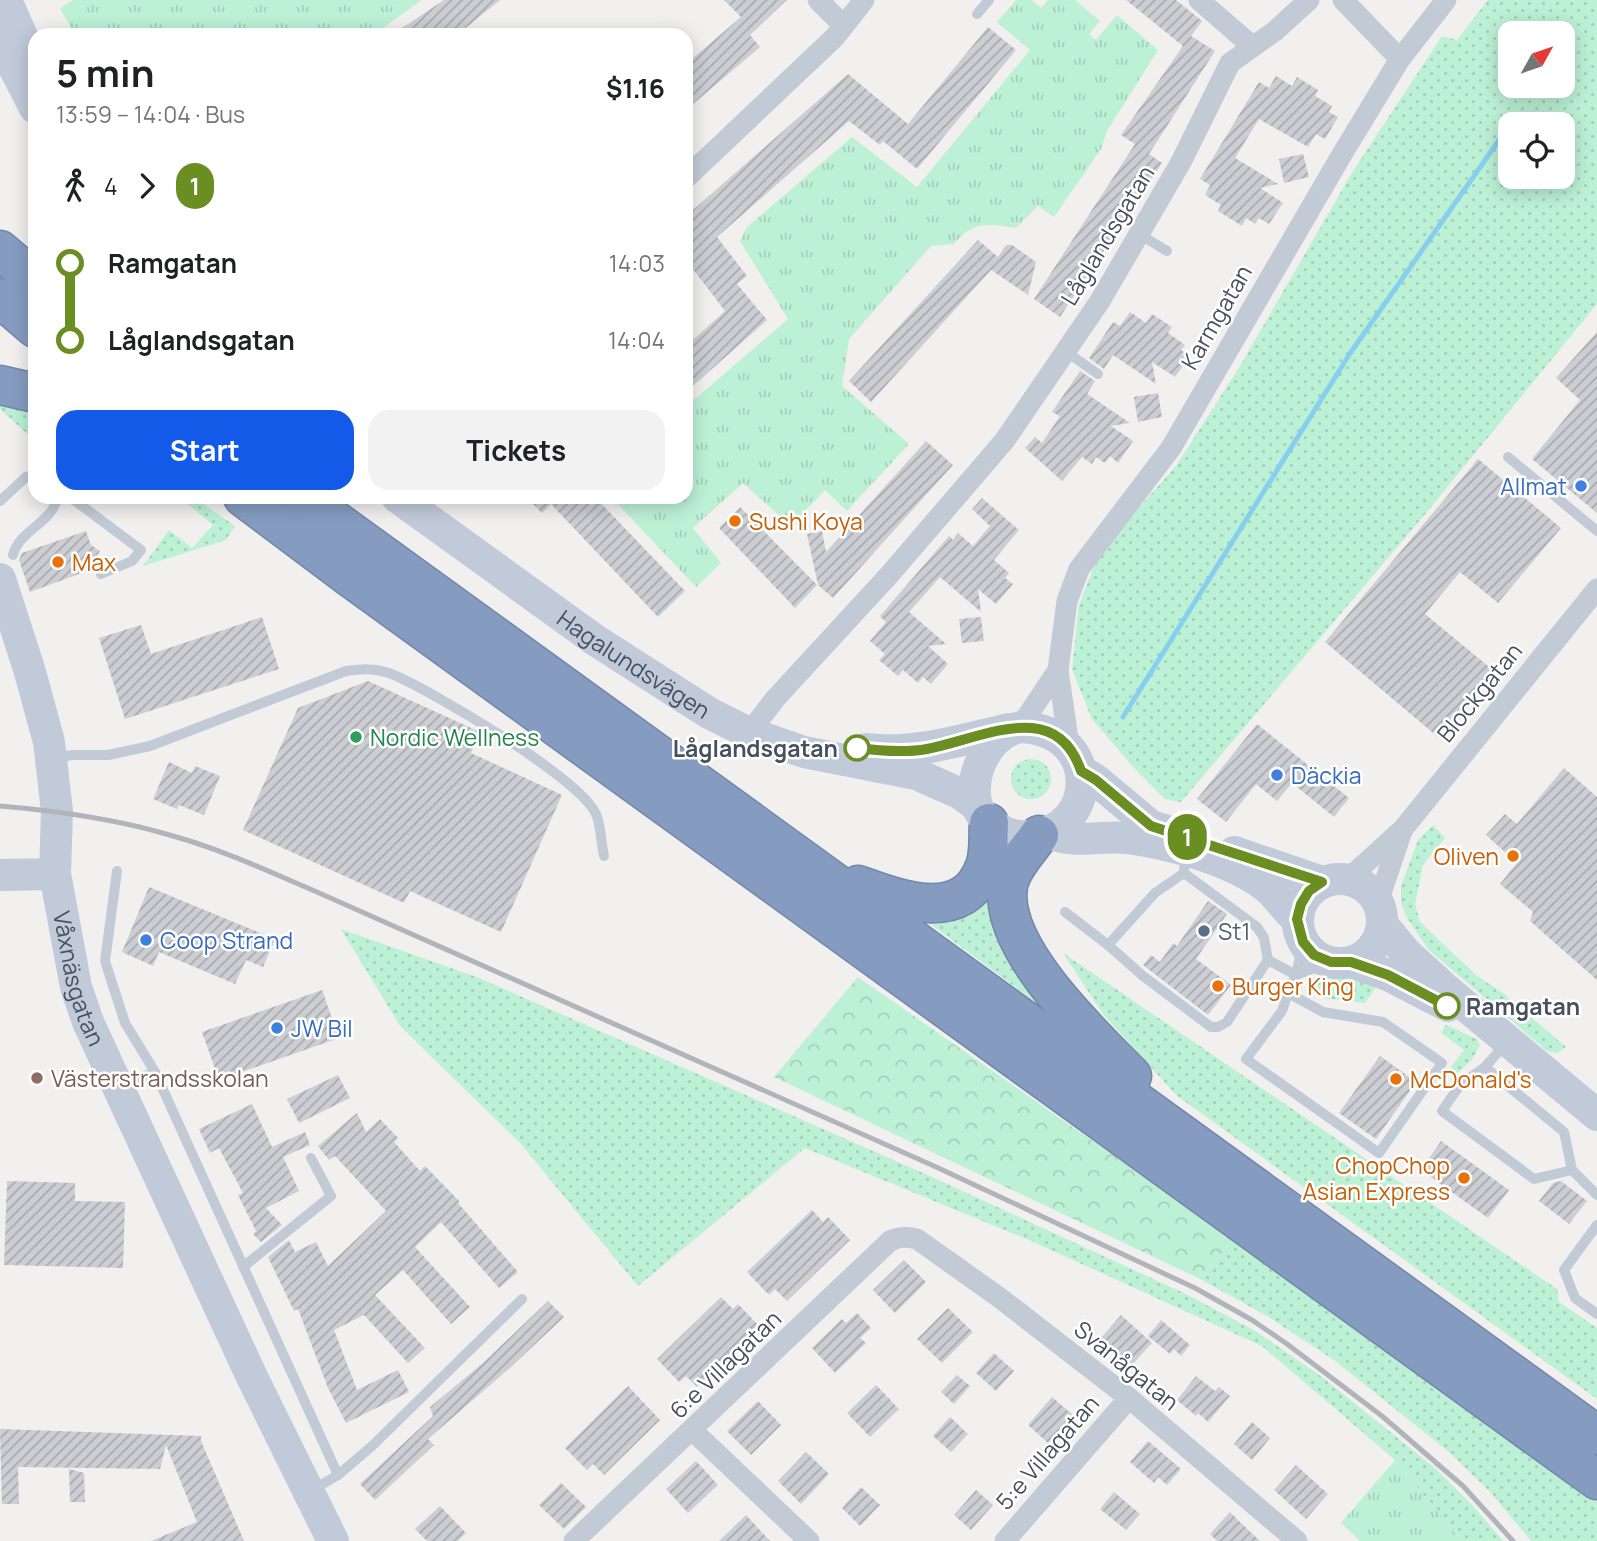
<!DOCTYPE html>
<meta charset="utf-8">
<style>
:root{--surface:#fff;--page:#f2f2f2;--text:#202124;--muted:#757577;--accent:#135ae8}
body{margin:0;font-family:Manrope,sans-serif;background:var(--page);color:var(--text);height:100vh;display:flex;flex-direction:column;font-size:26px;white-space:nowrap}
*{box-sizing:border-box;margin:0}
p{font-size:23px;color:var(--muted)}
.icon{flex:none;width:38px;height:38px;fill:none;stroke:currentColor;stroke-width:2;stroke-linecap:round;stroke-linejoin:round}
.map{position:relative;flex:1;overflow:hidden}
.drawer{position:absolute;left:28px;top:28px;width:665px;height:476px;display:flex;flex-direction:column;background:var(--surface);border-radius:21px;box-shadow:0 4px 18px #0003}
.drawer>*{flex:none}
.badge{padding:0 14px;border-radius:23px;font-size:24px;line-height:46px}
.needle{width:46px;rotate:50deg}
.controls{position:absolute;left:1498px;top:21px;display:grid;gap:14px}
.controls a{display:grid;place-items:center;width:77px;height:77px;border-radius:14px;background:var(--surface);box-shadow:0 4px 18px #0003;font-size:35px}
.map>.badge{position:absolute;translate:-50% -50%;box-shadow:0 0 0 4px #fff}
.legs{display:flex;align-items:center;gap:10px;height:77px;padding:0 28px;font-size:23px}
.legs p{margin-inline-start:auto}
.overview{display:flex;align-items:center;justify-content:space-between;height:119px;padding:0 28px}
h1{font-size:38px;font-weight:700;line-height:52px}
.button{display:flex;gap:14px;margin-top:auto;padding:14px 28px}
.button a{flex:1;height:80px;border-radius:21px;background:var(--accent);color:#fff;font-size:28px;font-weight:700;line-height:80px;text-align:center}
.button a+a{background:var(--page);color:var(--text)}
ul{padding:0 28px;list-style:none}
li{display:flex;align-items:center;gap:24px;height:77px;font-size:26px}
li i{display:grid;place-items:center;width:10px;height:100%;margin:0 9px;background:currentColor}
li i::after{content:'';width:18px;height:18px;margin:-9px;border:5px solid;border-radius:50%;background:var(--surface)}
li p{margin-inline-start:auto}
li:first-child i{background:linear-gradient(#0000 50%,currentColor 0)}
li:last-child i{background:linear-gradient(currentColor 50%,#0000 0)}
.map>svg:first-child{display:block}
.grass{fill:url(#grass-dots);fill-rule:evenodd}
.forest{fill:url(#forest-crowns)}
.park{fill:url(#park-tufts)}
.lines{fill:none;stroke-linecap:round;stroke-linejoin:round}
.stream{stroke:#88cfef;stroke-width:5}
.building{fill:url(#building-hatch)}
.highway-casing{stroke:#7187ac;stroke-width:41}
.lane{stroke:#c2cad5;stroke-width:10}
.street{stroke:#c2cad5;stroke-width:21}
.secondary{stroke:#c1cad9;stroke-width:32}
.highway{stroke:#859cc0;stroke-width:38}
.rail{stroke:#b1b4ba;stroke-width:5}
.line-1-casing{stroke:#fff;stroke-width:16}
.line-1{stroke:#6b8e23;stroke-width:10}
.shop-dot{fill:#3f7fe0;stroke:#fff;stroke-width:2.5}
.food-dot{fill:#e8710a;stroke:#fff;stroke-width:2.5}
.leisure-dot{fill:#2e9e5b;stroke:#fff;stroke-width:2.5}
.stop-1-dot{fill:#fff;stroke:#6b8e23;stroke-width:3.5}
.service-dot{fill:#5c6f8a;stroke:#fff;stroke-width:2.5}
.education-dot{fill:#8d6e63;stroke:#fff;stroke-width:2.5}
.labels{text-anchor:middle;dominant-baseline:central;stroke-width:5;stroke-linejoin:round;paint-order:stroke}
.street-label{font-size:23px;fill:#47505e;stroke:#fff}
.shop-label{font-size:23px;fill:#366cbe;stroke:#fff;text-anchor:start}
.food-label{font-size:23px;fill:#c56008;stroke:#fff;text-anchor:start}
.leisure-label{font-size:23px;fill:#27864d;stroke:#fff;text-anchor:start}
.stop-label{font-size:23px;font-weight:bold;fill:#47505e;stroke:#fff;text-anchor:end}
.service-label{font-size:23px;fill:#4e5e75;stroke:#fff;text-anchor:start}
.education-label{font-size:23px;fill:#785e54;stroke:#fff;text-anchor:start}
</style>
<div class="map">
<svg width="1597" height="1541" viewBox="0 0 1597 1541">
<defs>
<pattern id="grass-dots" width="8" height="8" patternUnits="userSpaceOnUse" patternTransform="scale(1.75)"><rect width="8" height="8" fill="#bcf1d6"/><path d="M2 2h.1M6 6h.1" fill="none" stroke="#a3d0ba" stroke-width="1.8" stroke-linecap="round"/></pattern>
<pattern id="forest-crowns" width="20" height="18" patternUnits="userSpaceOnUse" patternTransform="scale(1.75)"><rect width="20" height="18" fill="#bcf1d6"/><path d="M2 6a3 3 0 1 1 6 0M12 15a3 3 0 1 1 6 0" fill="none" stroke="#a3d0ba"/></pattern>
<pattern id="park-tufts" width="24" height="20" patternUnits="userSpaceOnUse" patternTransform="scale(1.75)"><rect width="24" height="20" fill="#bcf1d6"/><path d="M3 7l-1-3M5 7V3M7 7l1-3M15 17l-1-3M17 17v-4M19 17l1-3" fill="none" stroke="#a3d0ba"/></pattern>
<pattern id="building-hatch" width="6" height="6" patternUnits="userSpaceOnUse" patternTransform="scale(1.75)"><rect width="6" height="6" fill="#ccced4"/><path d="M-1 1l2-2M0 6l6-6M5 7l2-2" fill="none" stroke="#a7aaaf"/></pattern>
</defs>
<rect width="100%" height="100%" fill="#f2efef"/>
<g class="grass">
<path d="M1488,0H1597V304L1427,512L1181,802L1165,799L1134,768L1092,719L1072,669L1079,605L1099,553L1176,466L1240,366L1353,171L1442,36L1457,40ZM1510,33H1563V86H1510ZM1510,124H1563V177H1510Z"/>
<path d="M0,397L35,406V441L0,409Z"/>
<path d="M179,497H193L235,526L226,540L143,566L169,530L192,548L213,525Z"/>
<circle cx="1031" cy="779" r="20"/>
<path d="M1433,825L1445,838L1423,865L1415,904L1420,922L1477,976L1503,993L1566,1047L1557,1053L1547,1051L1429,950L1408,920L1401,904V886L1418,840Z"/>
<path d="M991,878L1060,1020L921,917Z"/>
<path d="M341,929L479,978L930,1176L1190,1296L1257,1332L1322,1377L1435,1468L1474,1507L1503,1541H1461L1395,1460L1262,1346L1029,1240L805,1148L638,1286L520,1143L400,1026Z"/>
<path d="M1063,953L1557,1289L1559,1302L1597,1328V1399L1176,1095L1103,1014Z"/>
<path d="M1334,972L1375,979L1377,985L1365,1003L1323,998L1318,991L1316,980Z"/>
<path d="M1446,1025L1477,1039L1480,1045L1471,1061L1454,1076L1448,1071L1464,1050L1441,1033Z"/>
<path d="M1233,1239L1597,1502V1541H1531L1491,1493L1449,1452L1334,1360L1267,1316L1200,1279Z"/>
</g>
<path class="forest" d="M858,977L1233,1239L1200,1279L774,1077Z"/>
<g class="park">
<path d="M73,0H422L373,35H75L60,8Z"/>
<path d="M1016,0H1032L1041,8L1048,0H1075L1100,21L1089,34L1096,40L1117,15L1158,50L1107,131L1101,149L1054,217L1038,206L1016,228C989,224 973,220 954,244L931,246L849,339L842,386L909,444L847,511L825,490L791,526L743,483L693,528L721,563L696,587L611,497H686V407L788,319L740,241L747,227L852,137L917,187L1030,50L997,22Z"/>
<path d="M1395,1460L1461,1541H1360L1341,1523Z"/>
</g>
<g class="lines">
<path class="stream" d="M1123,717L1349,355L1506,130"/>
</g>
<g class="building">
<path d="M444,0H500L457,35H392Z"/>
<path d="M724,0H787L750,35L760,47L686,110V64L741,17Z"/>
<path d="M1126,0H1176L1202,21L1191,36L1215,51L1149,154L1162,163L1060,317L1034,299L1135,144L1121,135L1183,46Z"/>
<path d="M988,27L1016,50L917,169L883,141L880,145L849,121L717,237L747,276L737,284L767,320L686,392V346L725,311L686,260V216L848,74L908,124Z"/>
<path d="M1276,76L1292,86L1297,77L1318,90L1315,96L1332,106L1329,112L1338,117L1325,139L1316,134L1308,147L1259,119L1235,158L1278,184L1260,188L1283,203L1269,224L1259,218L1255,224L1246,218L1242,226L1218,211L1221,205L1205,195L1210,185L1200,179L1259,82L1269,88Z"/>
<path d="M1303,154L1309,177L1284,183L1279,159Z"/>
<path d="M978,240L998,257L1006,245H1012L1036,262L1028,295L991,270L871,402L849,381Z"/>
<path d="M1130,312L1146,323L1152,314L1172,327L1168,333L1185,345L1181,350L1190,356L1175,377L1152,362L1156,384L1113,355L1104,369L1089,358L1113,322L1120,326Z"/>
<path d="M1597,332V513L1532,459L1580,400L1556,378Z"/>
<path d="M1080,371L1095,381L1087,394L1130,423L1111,426L1133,441L1118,463L1110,456L1105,463L1096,457L1092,464L1082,457L1062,481L1025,448L1035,437L1042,443L1060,416L1052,412Z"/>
<path d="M1158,393L1162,417L1138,422L1134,397Z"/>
<path d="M926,441L953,465L833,598L818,585L807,534L822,531L826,552Z"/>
<path d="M1478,459L1561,528L1498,603L1460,572L1425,614L1494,671L1438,737L1325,642Z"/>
<path d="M526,497H595L685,591L658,617L551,504L542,513Z"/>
<path d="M982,498L1019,530L994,560L1009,573L1005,578L1013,584L996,604L978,589L981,612L940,577L909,612L946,644L928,646L948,664L931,684L923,677L918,683L903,670L898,676L879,660L885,654L870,641L886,622L880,616L949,536L953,540L958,533L973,546L990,526L972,509Z"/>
<path d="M740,507L817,585L795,608L719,528Z"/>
<path d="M86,531L91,545L100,551L95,559L98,567L30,592L19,560L22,553Z"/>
<path d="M262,617L279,669L125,719L99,638L141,625L151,654Z"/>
<path d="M981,617L984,641L962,643L959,619Z"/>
<path d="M368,681L480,732L471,753L562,795L501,932L410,891L404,903L243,830L298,708Z"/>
<path d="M1257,724L1349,798L1334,817L1292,783L1277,801L1256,784L1226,822L1197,799Z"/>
<path d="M169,762L192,773L195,766L220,776L204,815L179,805L177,809L153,799Z"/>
<path d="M1564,768L1597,797V980L1530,921L1533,912L1500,884L1517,863L1486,835L1505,814L1517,824Z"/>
<path d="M149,887L275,939L263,967L246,960L235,984L159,952L153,966L122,952Z"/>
<path d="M1208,901L1227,914L1196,959L1231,985L1208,1015L1143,965L1151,955L1160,962L1173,943L1177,946Z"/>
<path d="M322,990L339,1038L219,1080L202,1032Z"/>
<path d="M1380,1056L1416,1082L1376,1139L1339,1113Z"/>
<path d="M338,1075L350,1098L299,1123L287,1099Z"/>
<path d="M252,1104L272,1147L305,1132L310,1145L283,1157L299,1191L266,1208L282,1225L261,1242L253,1234L256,1231L238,1195L243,1193L219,1148L210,1153L199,1129Z"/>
<path d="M357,1113L366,1132L380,1119L398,1138L394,1142L420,1171L425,1166L460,1202L458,1203L518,1272L499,1288L441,1222L415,1247L470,1307L451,1324L403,1270L375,1295L425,1348L408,1363L364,1315L334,1330L357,1390L398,1370L409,1392L346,1423L328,1388L298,1309L294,1311L268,1257L289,1240L295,1252L316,1242L328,1266L386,1211L335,1156L329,1160L318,1146Z"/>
<path d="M1441,1141L1509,1190L1488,1218L1421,1170Z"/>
<path d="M7,1181L75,1183V1201L125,1202L123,1268L4,1265Z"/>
<path d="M1561,1181L1587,1201L1569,1224L1539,1201L1553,1183Z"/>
<path d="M812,1210L823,1222L828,1217L850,1240L787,1301L775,1289L769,1295L747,1272Z"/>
<path d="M904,1260L926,1282L895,1313L873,1290Z"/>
<path d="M721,1297L733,1309L738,1304L760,1327L697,1387L686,1376L679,1382L657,1359Z"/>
<path d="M548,1301L564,1317L511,1367L428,1439L434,1445L375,1500L360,1484L433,1416L430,1407L483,1363Z"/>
<path d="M948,1308L973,1332L942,1363L917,1339Z"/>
<path d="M857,1313L871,1328L860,1338L866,1343L835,1373L812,1348L842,1319L846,1323Z"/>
<path d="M1121,1315L1152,1343L1131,1366L1101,1338Z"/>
<path d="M1161,1320L1190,1345L1181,1356L1174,1349L1170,1354L1148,1336Z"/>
<path d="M994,1353L1014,1371L996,1391L976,1373Z"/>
<path d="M957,1375L970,1386L954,1404L941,1392Z"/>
<path d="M1196,1376L1215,1391L1219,1387L1230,1396L1208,1422L1198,1413L1196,1416L1177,1400Z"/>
<path d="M876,1385L899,1409L870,1437L847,1413Z"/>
<path d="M628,1386L660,1420L604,1475L593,1464L587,1470L565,1448Z"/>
<path d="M1052,1397L1073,1415L1048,1443L1028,1425Z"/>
<path d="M758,1401L781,1425L751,1455L727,1431Z"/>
<path d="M950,1417L968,1434L951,1452L933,1436Z"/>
<path d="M1252,1422L1270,1438L1252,1460L1234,1444Z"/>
<path d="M0,1429L201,1436V1441L244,1541H151L197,1522L166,1445L160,1469L18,1467L19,1504H2Z"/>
<path d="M1148,1441L1181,1469L1167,1485L1158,1477L1154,1483L1130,1462Z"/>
<path d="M806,1452L829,1474L801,1504L778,1481Z"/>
<path d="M696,1461L718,1485L688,1513L666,1489Z"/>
<path d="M1296,1465L1328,1494L1306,1519L1274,1490Z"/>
<path d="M69,1469L84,1473L85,1502H70Z"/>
<path d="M561,1483L586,1507L564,1529L539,1505Z"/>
<path d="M861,1487L880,1505L860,1526L842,1508Z"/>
<path d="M976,1490L993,1505L971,1530L954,1515Z"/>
<path d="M1114,1492L1140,1514L1126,1530L1100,1509Z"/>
<path d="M440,1506L466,1533L458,1541H427L415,1529Z"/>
<path d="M1230,1512L1243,1525L1260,1541H1217L1210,1534Z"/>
<path d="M746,1515L770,1541H719Z"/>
</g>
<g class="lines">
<g class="highway-casing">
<g id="highway">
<path d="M0,250L35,280"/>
<path d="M0,298L35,328"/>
<path d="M0,385L35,393"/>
<path d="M243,497L351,578L1597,1480"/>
<path d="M303,497L1597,1435"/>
<path d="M1039,835C1029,850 1011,867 1008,886C998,948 1092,1035 1132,1076"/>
<path d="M858,885C900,900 964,925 985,866C990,853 988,836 989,823"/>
</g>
</g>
<g class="lane">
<path d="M977,14L989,0"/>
<path d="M1139,234L1167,251"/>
<path d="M1065,351L1098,374"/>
<path d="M1508,457L1597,531"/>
<path d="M70,497L141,550L132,561L101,574"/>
<path d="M0,501L26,477L35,475"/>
<path d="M13,555C19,530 54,522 57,497"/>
<path d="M55,758L72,755H108L150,746L346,671C361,669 374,668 389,673C428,688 580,778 596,814C601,825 601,843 604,856"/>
<path d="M1184,868V873L1257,927L1264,938L1268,960L1296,975L1330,962"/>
<path d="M117,871L105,961L125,1023L155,1072"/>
<path d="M1184,873L1155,893L1108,945L1143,976L1211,1027H1218L1227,1022L1268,960"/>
<path d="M1065,912L1108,945"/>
<path d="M1288,993L1282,1011L1246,1059L1379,1153L1442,1063L1383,1022L1323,1012L1288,993L1296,975L1303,942"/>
<path d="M1506,1043L1485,1067L1564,1132L1572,1170"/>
<path d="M1485,1067L1460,1085L1442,1111L1534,1179L1572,1170L1597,1195"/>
<path d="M120,1086L155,1072L338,1475"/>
<path d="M1597,1225L1564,1270L1575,1298L1597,1314"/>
<path d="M243,1267L331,1196L311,1158"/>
<path d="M312,1490L338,1475L372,1446L522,1299"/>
</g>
<g class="street">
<path d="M818,0L843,25"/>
<path d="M1199,0L1252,46"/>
<path d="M1343,0L1400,59"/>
<path d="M686,178L835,37L864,0"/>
<path d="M1020,727L1058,670"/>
<path d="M749,733L775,699L890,574L1005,440L1100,301L1181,162L1230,63L1275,31L1309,0"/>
<path d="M1069,746L1058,670L1067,601L1079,569L1171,448L1341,156L1400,59L1446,0"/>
<path d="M1348,879L1403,829L1597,589"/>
<path d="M1378,902L1402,831"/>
<path d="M693,1431L809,1541"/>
<path d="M574,1541L890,1241C900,1236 906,1237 917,1239L1000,1298L1129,1398L1297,1541"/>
<path d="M1005,1541L1129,1398"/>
</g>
<g class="secondary">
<path d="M6,0L35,66"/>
<path d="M0,40L35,108"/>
<path id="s1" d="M397,497L595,640L709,713L749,733L804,752L916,774L961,794L976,805"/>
<path id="s2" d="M0,579L30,672L49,742L57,811L55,874L76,987L88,1022L251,1375L333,1541"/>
<path d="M1020,727C1102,730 1099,830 1030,836C1019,837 1008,835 999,829C989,823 978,814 976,802C970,771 989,734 1020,727Z"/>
<path d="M866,749C915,755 961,740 1009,729"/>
<path d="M1081,771L1096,780L1151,826L1178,834"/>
<path d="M1049,832C1072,845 1103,835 1128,838C1171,844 1228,859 1264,885C1277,894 1284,909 1297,919"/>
<path d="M1234,852L1322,882"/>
<path d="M0,875L55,874"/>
<circle cx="1340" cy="921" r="42"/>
<path d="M1382,924L1405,952L1449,992L1597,1115"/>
<path d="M1351,962L1388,975L1448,1006"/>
</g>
<use href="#highway" class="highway"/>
<path class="rail" d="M0,806C59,811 117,819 173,836C223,850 270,872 317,892L934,1166L1195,1288L1252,1320L1287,1344L1382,1416L1463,1486L1513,1541"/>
</g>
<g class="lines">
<g class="line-1-casing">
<path id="line-1" d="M857,748C880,751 904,753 927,749C981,739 1056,696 1081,771L1096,780L1151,826L1322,882L1309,891L1301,904L1297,919L1303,942L1314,955L1331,962H1351L1388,975L1447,1006"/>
</g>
<use href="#line-1" class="line-1"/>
</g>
<g class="shop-dot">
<circle cx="1581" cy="486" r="7"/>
<circle cx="1277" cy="775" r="7"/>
<circle cx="146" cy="940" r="7"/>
<circle cx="277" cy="1028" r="7"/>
</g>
<g class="food-dot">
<circle cx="735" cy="521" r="7"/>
<circle cx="58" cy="562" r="7"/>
<circle cx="1513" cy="856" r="7"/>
<circle cx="1218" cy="986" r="7"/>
<circle cx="1396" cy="1079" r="7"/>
<circle cx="1464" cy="1178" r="7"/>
</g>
<circle class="leisure-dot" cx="356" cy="737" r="7"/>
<g class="stop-1-dot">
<circle cx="857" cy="748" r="12"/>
<circle cx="1447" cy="1006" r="12"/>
</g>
<circle class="service-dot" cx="1204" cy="931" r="7"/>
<circle class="education-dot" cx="37" cy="1078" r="7"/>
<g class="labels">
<g class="street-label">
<text transform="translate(1107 235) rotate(-59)">Låglandsgatan</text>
<text transform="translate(1216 317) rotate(-60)">Karmgatan</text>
<text stroke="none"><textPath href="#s1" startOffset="290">Hagalundsvägen</textPath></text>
<text transform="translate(1479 692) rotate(-51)">Blockgatan</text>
<text stroke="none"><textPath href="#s2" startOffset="410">Våxnäsgatan</textPath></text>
<text transform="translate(725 1364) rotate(-44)">6:e Villagatan</text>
<text transform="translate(1127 1365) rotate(39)">Svanågatan</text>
<text transform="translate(1047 1452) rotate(-49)">5:e Villagatan</text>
</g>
<g class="shop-label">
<text x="1567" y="486" text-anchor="end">Allmat</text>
<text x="1291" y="775">Däckia</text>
<text x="160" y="940">Coop Strand</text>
<text x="291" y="1028">JW Bil</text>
</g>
<g class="food-label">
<text x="749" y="521">Sushi Koya</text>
<text x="72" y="562">Max</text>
<text x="1499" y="856" text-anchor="end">Oliven</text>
<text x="1232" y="986">Burger King</text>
<text x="1410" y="1079">McDonald's</text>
<text x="1450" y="1165" text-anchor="end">ChopChop<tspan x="1450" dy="26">Asian Express</tspan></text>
</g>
<g class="leisure-label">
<text x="370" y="737">Nordic Wellness</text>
</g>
<g class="stop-label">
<text x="838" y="748">Låglandsgatan</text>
<text x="1466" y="1006" text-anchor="start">Ramgatan</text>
</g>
<g class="service-label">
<text x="1218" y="931">St1</text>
</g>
<g class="education-label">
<text x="51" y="1078">Västerstrandsskolan</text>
</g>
</g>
</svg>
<div class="controls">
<a><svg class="needle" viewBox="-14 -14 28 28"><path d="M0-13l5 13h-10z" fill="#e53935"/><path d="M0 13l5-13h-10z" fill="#757577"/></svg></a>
<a><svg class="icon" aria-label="locate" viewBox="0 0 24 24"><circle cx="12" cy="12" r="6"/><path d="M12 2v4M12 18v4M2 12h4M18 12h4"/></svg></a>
</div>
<b class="badge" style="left:1187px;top:837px;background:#6b8e23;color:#fff">1</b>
<section class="drawer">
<div class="overview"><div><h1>5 min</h1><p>13:59 – 14:04 · Bus</p></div><b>$1.16</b></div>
<div class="legs"><svg class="icon" aria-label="walk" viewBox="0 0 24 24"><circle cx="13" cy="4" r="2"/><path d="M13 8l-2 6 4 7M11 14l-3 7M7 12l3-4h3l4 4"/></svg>4<svg class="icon" aria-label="forward" viewBox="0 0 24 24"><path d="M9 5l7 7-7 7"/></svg><b class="badge" style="background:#6b8e23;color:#fff">1</b></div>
<ul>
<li><i style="color:#6b8e23"></i><b>Ramgatan</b><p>14:03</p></li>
<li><i style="color:#6b8e23"></i><b>Låglandsgatan</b><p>14:04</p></li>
</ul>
<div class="button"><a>Start</a><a>Tickets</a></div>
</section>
</div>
